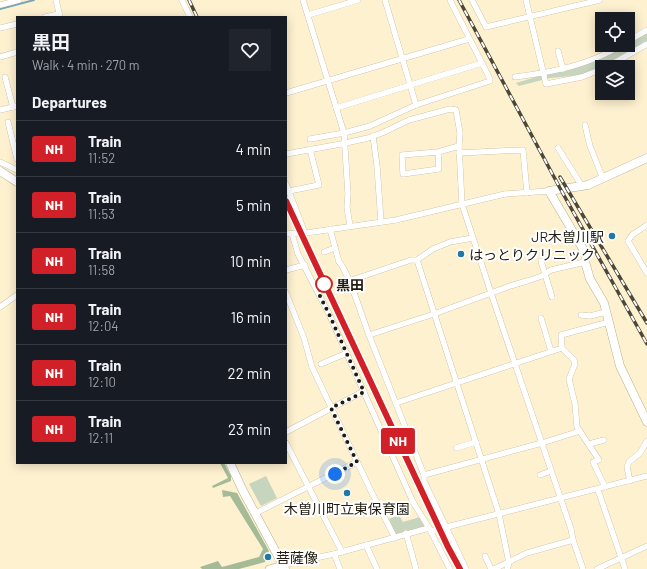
<!DOCTYPE html>
<meta charset="utf-8">
<style>
:root{--surface:#171b24;--page:#20242c;--text:#f1f3f6;--muted:#9ea1a6;--line:#363941}
body{margin:0;font-family:Barlow,"Noto Sans JP",sans-serif;background:var(--page);color:var(--text);height:100vh;display:flex;flex-direction:column;font-size:15px;white-space:nowrap}
*{box-sizing:border-box;margin:0}
p{font-size:13px;color:var(--muted)}
.icon{flex:none;width:22px;height:22px;fill:none;stroke:currentColor;stroke-width:2;stroke-linecap:round;stroke-linejoin:round}
.map{position:relative;flex:1;overflow:hidden}
.details{position:absolute;left:16px;top:16px;width:271px;height:448px;display:flex;flex-direction:column;background:var(--surface);border-radius:0px;box-shadow:0 2px 10px #0003}
.details>*{flex:none}
.badge{padding:0 8px;border-radius:3px;font-size:14px;line-height:26px}
.buttons{position:absolute;left:595px;top:12px;display:grid;gap:8px}
.buttons a{display:grid;place-items:center;width:40px;height:40px;border-radius:0px;background:var(--surface);box-shadow:0 2px 10px #0003;font-size:20px}
.you{position:absolute;width:20px;height:20px;margin:-10px;border:3px solid #fff;border-radius:50%;background:#1a73e8;box-shadow:0 0 0 6px #1a73e833}
.map>.badge{position:absolute;translate:-50% -50%;box-shadow:0 0 0 2px #fff}
h2{padding:0 16px;font-size:15px;line-height:36px}
.round{display:grid;place-items:center;flex:none;width:42px;height:42px;border-radius:0px;background:var(--page)}
.headline{display:flex;align-items:center;justify-content:space-between;height:68px;padding:0 16px}
h1{font-size:19px;font-weight:700;line-height:30px}
ul{padding:0;list-style:none}
li{display:flex;align-items:center;gap:12px;height:56px;padding:0 16px;border-top:1px solid var(--line)}
li div{flex:1}
li b{display:block;font-size:15px}
li em{font-style:normal}
li .badge{min-width:44px;font-weight:700;text-align:center}
.map>svg:first-child{display:block}
.green{fill:#c7d5bf}
.forest{fill:#a5bb97}
.lines{fill:none;stroke-linecap:round;stroke-linejoin:round}
.stream{stroke:#79a5b9;stroke-width:2}
.minor-casing{stroke:#b9ad8e;stroke-width:6}
.tertiary-casing{stroke:#b9ad8e;stroke-width:8}
.secondary-casing{stroke:#b9ad8e;stroke-width:9}
.minor{stroke:#fff;stroke-width:5.5}
.tertiary{stroke:#fff;stroke-width:7}
.secondary{stroke:#fff;stroke-width:8}
.rail-casing{stroke:#4d4737;stroke-width:3.5}
.rail{stroke:#fff;stroke-width:2;stroke-dasharray:6;stroke-linecap:butt}
.line-casing{stroke:#fff;stroke-width:9}
.line{stroke:#d12027;stroke-width:6}
.walk{stroke:#1f1b0f;stroke-width:4;stroke-dasharray:0 7.2}
.poi-dot{fill:#2078a7;stroke:#fff;stroke-width:1.5}
.stop-dot{fill:#fff;stroke:#d12027;stroke-width:2}
.labels{text-anchor:middle;dominant-baseline:central;stroke-width:4;stroke-linejoin:round;paint-order:stroke}
.poi-label{font-size:14px;fill:#1f1b0f;stroke:#fff;text-anchor:start}
.stop-label{font-size:14px;font-weight:bold;fill:#1f1b0f;stroke:#fff;text-anchor:start}
</style>
<div class="map">
<svg width="647" height="569" viewBox="0 0 647 569">
<rect width="100%" height="100%" fill="#fef1d0"/>
<g class="green">
<path d="M647,30V44L607,67H602L592,74L550,78L519,86L516,83L596,59L620,45H628V41Z"/>
<path d="M266,476L277,498L261,506L249,484Z"/>
<path d="M399,515L403,522L420,517L426,529L396,537L389,519Z"/>
</g>
<g class="forest">
<path d="M220,463H224L231,476V481L213,488L212,486L228,478Z"/>
<path d="M222,490L237,493L269,551L265,562L239,569H202L200,567L218,561L222,567L259,557L263,549L230,496L223,497Z"/>
</g>
<g class="lines">
<path class="stream" d="M0,9L34,0"/>
<g class="minor-casing">
<g id="minor">
<path d="M56,0L60,17"/>
<path d="M182,0L190,17"/>
<path d="M303,0L344,133L348,194L347,207L350,226"/>
<path d="M385,0L416,105"/>
<path d="M472,0L486,27L600,0"/>
<path d="M526,0L546,84L582,77L602,69"/>
<path d="M0,5L19,0"/>
<path d="M308,15L358,0"/>
<path d="M45,17L59,14"/>
<path d="M0,28L17,24"/>
<path d="M628,41L647,30"/>
<path d="M558,51L563,69"/>
<path d="M0,57L17,52"/>
<path d="M607,67L647,44"/>
<path d="M5,77L13,107"/>
<path d="M515,77C554,72 589,65 622,45"/>
<path d="M286,93L469,39"/>
<path d="M336,108L482,63"/>
<path d="M0,110L17,106"/>
<path d="M8,122L17,159"/>
<path d="M585,125L590,146L603,179"/>
<path d="M373,136L377,166L381,222"/>
<path d="M310,139L344,133L370,126L416,105L490,81V79L450,0"/>
<path d="M558,148L582,186"/>
<path d="M438,152L439,169L403,174L402,155L438,152L459,146"/>
<path d="M459,153L523,150L527,193"/>
<path d="M286,154L341,144L368,138L382,133L409,120L450,109L456,110L460,133L459,146L462,204L491,293L571,529L573,540L583,569"/>
<path d="M0,162L17,170"/>
<path d="M286,184L305,233"/>
<path d="M289,191L319,185L310,149"/>
<path d="M647,225L632,235L628,241L647,273"/>
<path d="M330,229L339,262C347,268 364,322 369,335C387,382 406,428 424,475V481L466,569"/>
<path d="M286,234L313,232L396,220L505,194L549,191"/>
<path d="M292,234L298,254L329,314L413,502L429,528L450,569"/>
<path d="M324,252L335,248"/>
<path d="M417,260L499,514L509,563L507,569"/>
<path d="M541,261L552,297"/>
<path d="M286,270L305,265"/>
<path d="M349,281L411,260H417L433,249L450,242L473,238"/>
<path d="M286,293L304,338L312,367L371,491L395,538"/>
<path d="M0,307L17,295"/>
<path d="M581,315L590,316L606,312"/>
<path d="M541,318L551,351"/>
<path d="M369,335L434,314L510,286L527,281L542,276L551,270L585,262"/>
<path d="M321,364L347,353"/>
<path d="M396,403L562,348"/>
<path d="M286,432L364,391"/>
<path d="M286,443L342,552"/>
<path d="M589,444L604,440"/>
<path d="M456,448L476,442"/>
<path d="M424,475L542,443L580,431"/>
<path d="M540,475L551,471"/>
<path d="M630,481L627,467L629,462L640,453L647,441"/>
<path d="M605,487L593,462L599,460L577,427L575,404L569,379L575,364L574,360L562,348L561,335L609,322"/>
<path d="M598,490L625,569"/>
<path d="M256,513L357,462"/>
<path d="M431,531L647,476"/>
<path d="M406,533L416,569"/>
<path d="M366,545L377,569"/>
<path d="M334,554L340,569"/>
<path d="M485,556L491,569"/>
<path d="M283,565L334,554L429,528"/>
<path d="M494,569L527,553L573,540"/>
<path d="M597,569L647,546"/>
</g>
</g>
<g class="tertiary-casing">
<path id="tertiary" d="M269,569L283,565"/>
</g>
<g class="secondary-casing">
<g id="secondary">
<path d="M647,158L588,185L549,191L586,254L585,262L590,279L604,303L620,366L647,422"/>
<path d="M0,171L17,182"/>
<path d="M230,463L243,491L285,569"/>
</g>
</g>
<use href="#minor" class="minor"/>
<use href="#tertiary" class="tertiary"/>
<use href="#secondary" class="secondary"/>
<g class="rail-casing">
<g id="rail">
<path d="M189,0L197,17"/>
<path d="M459,0L561,190L647,344"/>
<path d="M560,177L647,323"/>
<path d="M286,201L448,547L460,569"/>
</g>
</g>
<use href="#rail" class="rail"/>
</g>
<g class="lines">
<g class="line-casing">
<path id="line" d="M286,201L448,547L460,569"/>
</g>
<use href="#line" class="line"/>
<path class="walk" d="M324,284L318,292L329,314L364,392L331,408L357,462L335,474"/>
</g>
<g class="poi-dot">
<circle cx="612" cy="236" r="4"/>
<circle cx="461" cy="254" r="4"/>
<circle cx="347" cy="493" r="4"/>
<circle cx="268" cy="557" r="4"/>
</g>
<circle class="stop-dot" cx="324" cy="284" r="8"/>
<g class="labels">
<g class="poi-label">
<text x="604" y="236" text-anchor="end">JR木曽川駅</text>
<text x="469" y="254">はっとりクリニック</text>
<text x="347" y="508" text-anchor="middle">木曽川町立東保育園</text>
<text x="276" y="557">菩薩像</text>
</g>
<g class="stop-label">
<text x="336" y="284">黒田</text>
</g>
</g>
</svg>
<div class="buttons">
<a><svg class="icon" aria-label="locate" viewBox="0 0 24 24"><circle cx="12" cy="12" r="6"/><path d="M12 2v4M12 18v4M2 12h4M18 12h4"/></svg></a>
<a><svg class="icon" aria-label="layers" viewBox="0 0 24 24"><path d="M12 4l9 5-9 5-9-5zM3 14l9 5 9-5"/></svg></a>
</div>
<div class="you" style="left:335px;top:474px"></div>
<b class="badge" style="left:398px;top:441px;background:#d12027;color:#fff">NH</b>
<section class="details">
<div class="headline"><div><h1>黒田</h1><p>Walk · 4 min · 270 m</p></div><a class="round"><svg class="icon" aria-label="heart" viewBox="0 0 24 24"><path d="M12 20l-8-8c-3-5 5-10 8-4 3-6 11-1 8 4z"/></svg></a></div>
<h2>Departures</h2>
<ul>
<li><span class="badge" style="background:#d12027;color:#fff">NH</span><div><b>Train</b><p>11:52</p></div><em>4 min</em></li>
<li><span class="badge" style="background:#d12027;color:#fff">NH</span><div><b>Train</b><p>11:53</p></div><em>5 min</em></li>
<li><span class="badge" style="background:#d12027;color:#fff">NH</span><div><b>Train</b><p>11:58</p></div><em>10 min</em></li>
<li><span class="badge" style="background:#d12027;color:#fff">NH</span><div><b>Train</b><p>12:04</p></div><em>16 min</em></li>
<li><span class="badge" style="background:#d12027;color:#fff">NH</span><div><b>Train</b><p>12:10</p></div><em>22 min</em></li>
<li><span class="badge" style="background:#d12027;color:#fff">NH</span><div><b>Train</b><p>12:11</p></div><em>23 min</em></li>
</ul>
</section>
</div>
